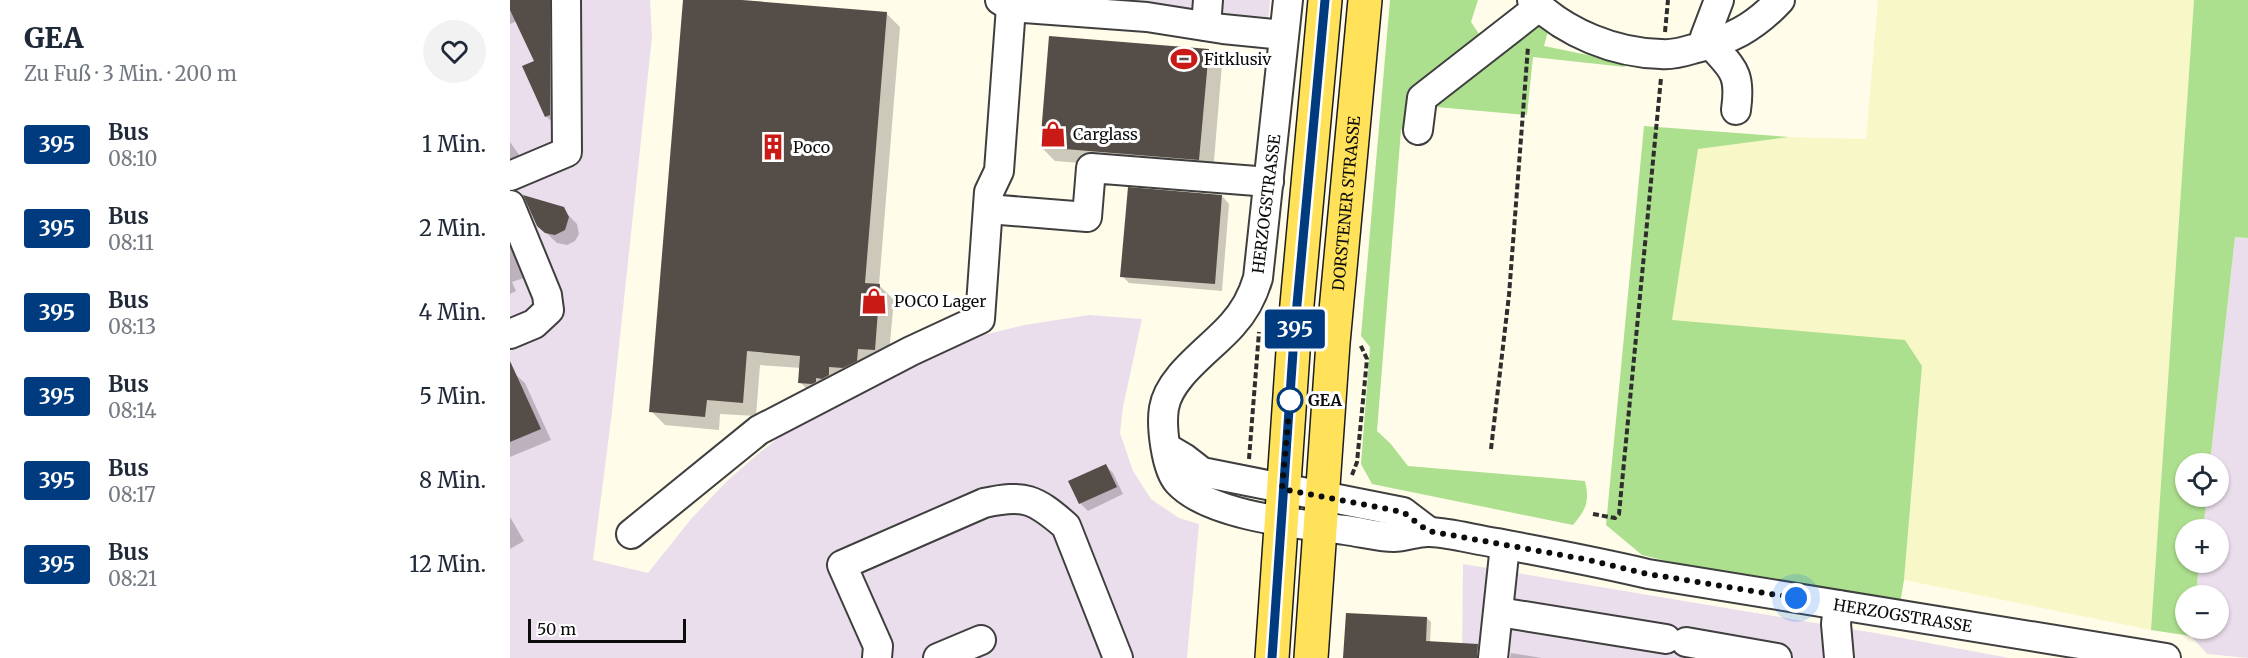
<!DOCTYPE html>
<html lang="de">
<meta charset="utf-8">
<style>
:root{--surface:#fff;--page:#f2f2f3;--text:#1f2937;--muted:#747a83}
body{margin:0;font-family:Merriweather,serif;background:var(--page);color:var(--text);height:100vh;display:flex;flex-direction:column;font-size:22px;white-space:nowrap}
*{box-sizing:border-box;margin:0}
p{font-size:20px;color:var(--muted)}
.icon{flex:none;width:33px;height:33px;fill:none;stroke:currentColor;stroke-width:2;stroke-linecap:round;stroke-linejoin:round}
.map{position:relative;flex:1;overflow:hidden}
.panel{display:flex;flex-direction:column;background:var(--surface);width:510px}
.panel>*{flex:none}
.badge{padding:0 12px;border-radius:4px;font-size:21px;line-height:39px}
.tools{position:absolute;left:1665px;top:453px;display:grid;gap:12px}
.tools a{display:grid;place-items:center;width:54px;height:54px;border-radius:50%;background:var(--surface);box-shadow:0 2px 4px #0004;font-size:30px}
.scale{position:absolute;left:18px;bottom:15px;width:158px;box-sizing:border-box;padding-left:6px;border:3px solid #0c0c0c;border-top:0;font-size:16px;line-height:21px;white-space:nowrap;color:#0c0c0c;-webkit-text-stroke:4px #fff;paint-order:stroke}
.you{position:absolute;width:30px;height:30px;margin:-15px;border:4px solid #fff;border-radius:50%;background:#1a73e8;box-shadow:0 0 0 9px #1a73e833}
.map>.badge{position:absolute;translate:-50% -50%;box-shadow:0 0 0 3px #fff}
.round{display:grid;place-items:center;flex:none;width:63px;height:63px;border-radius:32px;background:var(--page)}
.overview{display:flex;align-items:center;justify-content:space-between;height:102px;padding:0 24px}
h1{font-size:28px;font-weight:800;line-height:45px}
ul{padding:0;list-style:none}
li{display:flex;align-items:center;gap:18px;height:84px;padding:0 24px}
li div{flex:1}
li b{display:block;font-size:22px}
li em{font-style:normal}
li .badge{min-width:66px;font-weight:700;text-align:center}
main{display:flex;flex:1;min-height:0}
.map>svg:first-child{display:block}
.industrial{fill:#ebdeec}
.farmland{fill:#f8f7c7}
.forest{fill:#ade08e}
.shadow{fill:#0003}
.building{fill:#554d47}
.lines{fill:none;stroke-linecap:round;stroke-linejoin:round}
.minor-casing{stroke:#3f3f3f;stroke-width:32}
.major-casing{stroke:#1d1d1d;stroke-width:36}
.path{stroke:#2e2e2e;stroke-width:4;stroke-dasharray:6 3;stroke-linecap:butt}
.minor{stroke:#fff;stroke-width:28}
.major{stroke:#ffe25a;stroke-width:33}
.line-casing{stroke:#fff;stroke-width:14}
.line{stroke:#003b80;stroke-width:9}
.walk{stroke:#0c0c0c;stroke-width:6;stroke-dasharray:0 10.8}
.stop-dot{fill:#fff;stroke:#003b80;stroke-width:3}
.labels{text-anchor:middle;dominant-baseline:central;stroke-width:6;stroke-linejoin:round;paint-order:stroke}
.poi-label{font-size:16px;fill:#0c0c0c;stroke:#fff;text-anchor:start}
.street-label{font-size:16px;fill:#0c0c0c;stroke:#fff}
.stop-label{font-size:16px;font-weight:bold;fill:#0c0c0c;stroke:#fff;text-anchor:start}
</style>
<main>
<section class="panel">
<div class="overview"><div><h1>GEA</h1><p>Zu Fuß · 3 Min. · 200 m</p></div><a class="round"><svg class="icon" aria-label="heart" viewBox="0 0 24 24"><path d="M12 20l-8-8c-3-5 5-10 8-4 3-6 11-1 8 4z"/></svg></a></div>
<ul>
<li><span class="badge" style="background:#003b80;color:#fff">395</span><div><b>Bus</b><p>08:10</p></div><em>1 Min.</em></li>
<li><span class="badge" style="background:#003b80;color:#fff">395</span><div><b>Bus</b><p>08:11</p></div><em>2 Min.</em></li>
<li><span class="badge" style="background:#003b80;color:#fff">395</span><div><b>Bus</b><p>08:13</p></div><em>4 Min.</em></li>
<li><span class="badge" style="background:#003b80;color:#fff">395</span><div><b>Bus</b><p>08:14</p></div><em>5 Min.</em></li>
<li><span class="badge" style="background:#003b80;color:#fff">395</span><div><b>Bus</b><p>08:17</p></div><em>8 Min.</em></li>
<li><span class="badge" style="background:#003b80;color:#fff">395</span><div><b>Bus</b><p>08:21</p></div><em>12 Min.</em></li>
</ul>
</section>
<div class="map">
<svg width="1738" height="658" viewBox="0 0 1738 658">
<rect width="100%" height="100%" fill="#fffcea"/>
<g class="industrial">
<path d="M0,0H140L142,37L102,412L83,560L138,573L181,519L216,482L249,453L290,421L369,376L462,338L514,325L579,315L632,319L613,407L610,433L623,471L641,499L669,518L689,524L677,658H0Z"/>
<path d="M554,0H760L758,22Z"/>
<path d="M1725,237L1738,238V658L1697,654L1681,636L1682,629L1708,628V596L1686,595L1689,563L1708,562V530L1693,529L1697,497L1708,496V464L1700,463Z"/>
<path d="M953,564L1365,633L1499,658H952Z"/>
</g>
<path class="farmland" d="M1368,0H1684L1641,630L1394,580L1412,366L1161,320L1188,149L1279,137L1356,139Z"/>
<g class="forest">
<path d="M880,0H968L961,22L980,50L1016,19L1039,28L1034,46L1112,62L1115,67L1023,57L1017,115L915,106L891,130L867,431L880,443L898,466L1075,481C1080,502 1076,509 1063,525L862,484L851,464L860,347L851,336Z"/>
<path d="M1684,0H1738V238L1725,237L1700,463L1676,464V496L1697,497L1693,529L1676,530V562L1689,563L1686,595L1676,596V628L1682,629L1681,636L1641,630Z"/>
<path d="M1134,126L1279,137L1188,149L1162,320L1395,340L1412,366L1394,580L1390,604L1193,570L1132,555L1096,525Z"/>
</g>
<g class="shadow">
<path d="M0,0H54L47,127L36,116L26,61L7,21L0,24Z"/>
<path d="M174,0H213L376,13L390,27L369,285L384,300L378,364L304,396L290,382L291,368L250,365L246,416L210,414L209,430L155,425L141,411Z"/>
<path d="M698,50L712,64L703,173L545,161L531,147Z"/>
<path d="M0,142L12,159L0,175Z"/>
<path d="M712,196L719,204L712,291L619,283L612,276Z"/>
<path d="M56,213L67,224L69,234L65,241L57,245L47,243L28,225Z"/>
<path d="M0,236L17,277L2,282L6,291L0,294Z"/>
<path d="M4,373L15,383L41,440L0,457V374Z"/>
<path d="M595,465L603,473L613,494L578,511L571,504L560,482Z"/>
<path d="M0,517L14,541L0,549Z"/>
<path d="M917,618L921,622L920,643L945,658H834Z"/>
<path d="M1001,653L1032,658H1000Z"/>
</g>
<g class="building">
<path d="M0,0H40V115L35,117L12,66L24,61L0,10Z"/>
<path d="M173,0H232L377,12L355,283L370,284L365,350L348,349L347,361L333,368L319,367V375L312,379L306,378V382L302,384L288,383L290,356L237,351L233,403L197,400L195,417L139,412Z"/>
<path d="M539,36L699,49L689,160L530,147Z"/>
<path d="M618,187L712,195L705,284L610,277Z"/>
<path d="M13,195L54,207L59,217L55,230L45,235L35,233L27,226Z"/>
<path d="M0,361L31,429L0,442Z"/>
<path d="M596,464L607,487L569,504L558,481Z"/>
<path d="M836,613L917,617L916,641L968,644L967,658H833Z"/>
</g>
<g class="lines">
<g class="minor-casing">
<g id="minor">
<path d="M490,0L501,7L637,17L713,29L774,35"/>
<path id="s1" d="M778,0L748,278C743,295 734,312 722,325C701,349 659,376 654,408C651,426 656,469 668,482C699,516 790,524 835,530C851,532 868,537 884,537C896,537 908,531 920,532C942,533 965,540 987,543C1038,553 1088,562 1138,574L1656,658"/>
<path d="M1022,0C1055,33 1105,53 1151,54C1161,55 1173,52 1183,49C1220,40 1244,28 1270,0"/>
<path d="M1209,0L1195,37C1219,68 1232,67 1226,110"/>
<path d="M696,26L698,0"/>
<path d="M908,130L912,98L1021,13L1027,5"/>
<path d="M0,176L57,152L56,0"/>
<path d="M0,205L37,295L39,310L24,324L0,334"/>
<path d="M478,209L577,217L581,168L759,182"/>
<path d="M657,448L674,458L692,472L893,512L918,531"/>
<path d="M121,534L249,430L401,351L470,319L479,192L489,171L501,7"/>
<path d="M1328,605L1326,624L1329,658"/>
<path d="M989,612L1156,639"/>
<path d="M1176,642L1267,658"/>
<path d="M367,658L368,646L332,565L474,503C515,494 525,499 556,526L608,658"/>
<path d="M428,658L471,640"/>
<path d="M983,658L995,545"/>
</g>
</g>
<g class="major-casing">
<g id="major">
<path d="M762,658L784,337L815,0"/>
<path id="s2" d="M801,658L823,343L855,0"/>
</g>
</g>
<g class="path">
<path d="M1155,32L1158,0"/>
<path d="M981,449L999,295L1018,47"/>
<path d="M739,459L749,332"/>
<path d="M842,475L847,462L857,359L850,344"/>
<path d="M1083,514L1105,518L1109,514L1151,78"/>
</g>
<use href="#minor" class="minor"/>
<use href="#major" class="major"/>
</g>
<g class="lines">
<g class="line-casing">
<path id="line" d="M762,658L784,337L815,0"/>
</g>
<use href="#line" class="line"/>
<path class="walk" d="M780,400L772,489L893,512L918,531L1079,560L1138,574L1286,598"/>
</g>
<defs>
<g id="stadium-bare" transform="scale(2.07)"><path d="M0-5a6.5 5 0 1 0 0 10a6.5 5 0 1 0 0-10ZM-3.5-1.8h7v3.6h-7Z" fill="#c91a16" stroke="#fff" stroke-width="2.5" paint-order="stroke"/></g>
<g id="shop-bare" transform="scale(2.07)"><path d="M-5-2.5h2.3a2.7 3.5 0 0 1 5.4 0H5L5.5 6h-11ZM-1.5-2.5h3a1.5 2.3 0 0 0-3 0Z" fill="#c91a16" stroke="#fff" stroke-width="2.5" paint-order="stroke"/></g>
<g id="building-bare" transform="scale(2.07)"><path d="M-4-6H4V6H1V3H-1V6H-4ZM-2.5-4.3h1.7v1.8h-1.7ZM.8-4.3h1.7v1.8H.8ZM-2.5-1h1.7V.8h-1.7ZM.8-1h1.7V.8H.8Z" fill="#c91a16" stroke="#fff" stroke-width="2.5" paint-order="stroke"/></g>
</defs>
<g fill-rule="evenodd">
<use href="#stadium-bare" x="674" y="59"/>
<use href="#shop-bare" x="543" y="134"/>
<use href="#building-bare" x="263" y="147"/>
<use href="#shop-bare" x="364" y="301"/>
</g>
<circle class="stop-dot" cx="780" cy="400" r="12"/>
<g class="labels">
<g class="poi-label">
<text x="694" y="59">Fitklusiv</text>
<text x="563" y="134">Carglass</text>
<text x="283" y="147">Poco</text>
<text x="384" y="301">POCO Lager</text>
</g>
<g class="street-label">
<text stroke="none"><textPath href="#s2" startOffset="456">DORSTENER STRASSE</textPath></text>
<text transform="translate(756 204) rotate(-83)">HERZOGSTRASSE</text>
<text stroke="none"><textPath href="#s1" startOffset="1262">HERZOGSTRASSE</textPath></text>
</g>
<g class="stop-label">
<text x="798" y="400">GEA</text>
</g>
</g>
</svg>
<div class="tools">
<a><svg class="icon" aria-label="locate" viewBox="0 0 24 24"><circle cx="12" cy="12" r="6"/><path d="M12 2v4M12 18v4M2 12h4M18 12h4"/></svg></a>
<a>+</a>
<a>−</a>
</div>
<div class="scale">50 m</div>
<div class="you" style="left:1286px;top:598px"></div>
<b class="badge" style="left:785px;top:329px;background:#003b80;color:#fff">395</b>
</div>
</main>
